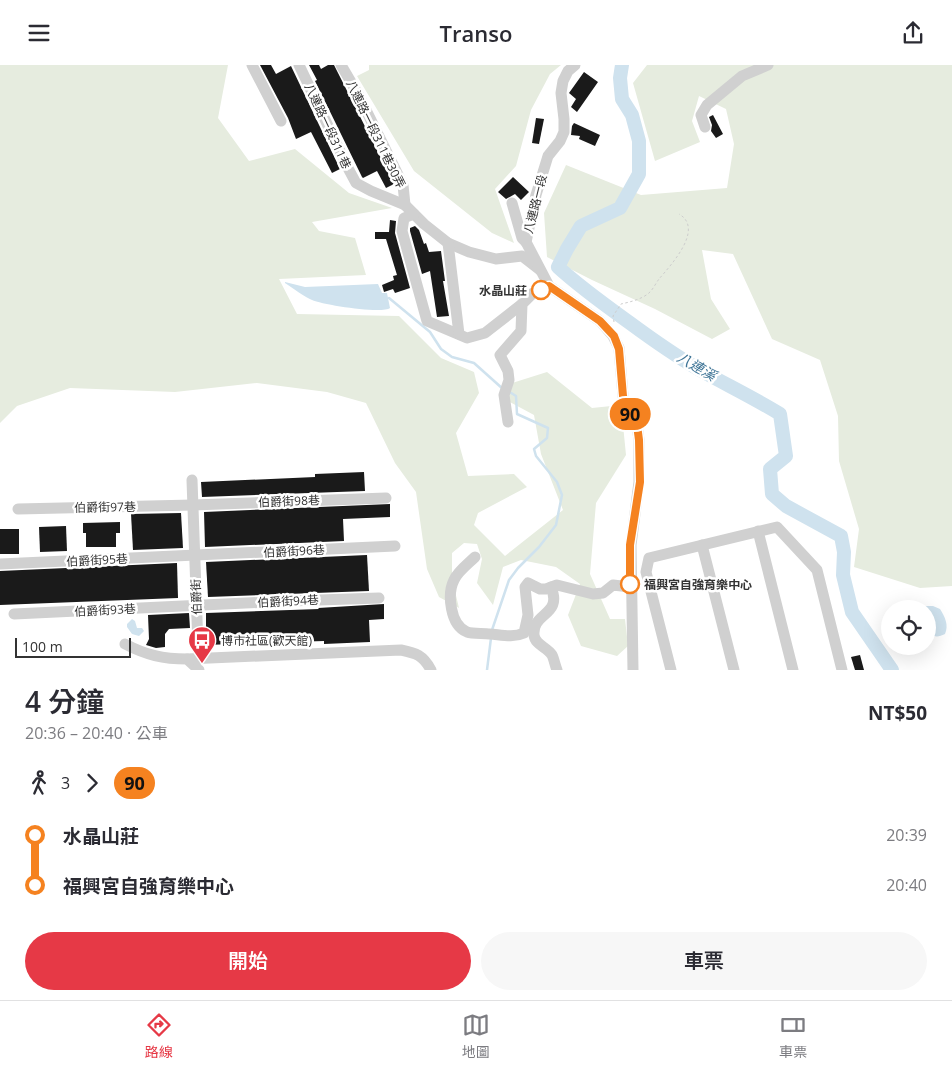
<!DOCTYPE html>
<html lang="zh-TW">
<meta charset="utf-8">
<style>
:root{--surface:#fff;--page:#f7f7f7;--text:#2b2b33;--muted:#7c7c81;--line:#e1e1e2;--accent:#e63946}
body{margin:0;font-family:"Open Sans","Noto Sans TC",sans-serif;background:var(--page);color:var(--text);height:100vh;display:flex;flex-direction:column;font-size:19px;white-space:nowrap}
*{box-sizing:border-box;margin:0}
p{font-size:16px;color:var(--muted)}
.icon{flex:none;width:28px;height:28px;fill:none;stroke:currentColor;stroke-width:2;stroke-linecap:round;stroke-linejoin:round}
.map{position:relative;height:605px;overflow:hidden}
.side{display:flex;flex-direction:column;background:var(--surface);flex:1}
.side>*{flex:none}
.badge{padding:0 10px;border-radius:16px;font-size:18px;line-height:32px}
.controls{position:absolute;left:881px;top:535px;display:grid;gap:10px}
.controls a{display:grid;place-items:center;width:55px;height:55px;border-radius:50%;background:var(--surface);box-shadow:0 5px 20px #0002;font-size:25px}
.scale{position:absolute;left:15px;bottom:12px;width:116px;box-sizing:border-box;padding-left:5px;border:2px solid #333;border-top:0;font-size:14px;line-height:18px;white-space:nowrap;color:#333;-webkit-text-stroke:4px #fff;paint-order:stroke}
.map>.badge{position:absolute;translate:-50% -50%;box-shadow:0 0 0 2px #fff}
.legs{display:flex;align-items:center;gap:8px;height:55px;padding:0 25px;font-size:16px}
.legs p{margin-inline-start:auto}
.summary{display:flex;align-items:center;justify-content:space-between;height:85px;padding:0 25px}
h1{font-size:28px;font-weight:600;line-height:38px}
.cta{display:flex;gap:10px;margin-top:auto;padding:10px 25px}
.cta a{flex:1;height:58px;border-radius:30px;background:var(--accent);color:#fff;font-size:20px;font-weight:600;line-height:58px;text-align:center}
.cta a+a{background:var(--page);color:var(--text)}
ul{padding:0 25px;list-style:none}
li{display:flex;align-items:center;gap:18px;height:50px;font-size:19px}
li i{display:grid;place-items:center;width:8px;height:100%;margin:0 6px;background:currentColor}
li i::after{content:'';width:12px;height:12px;margin:-6px;border:4px solid;border-radius:50%;background:var(--surface)}
li p{margin-inline-start:auto}
li:first-child i{background:linear-gradient(#0000 50%,currentColor 0)}
li:last-child i{background:linear-gradient(currentColor 50%,#0000 0)}
header{display:flex;justify-content:space-between;align-items:center;height:65px;padding:0 25px;background:var(--surface);font-size:22px;font-weight:600}
.dock{display:flex;justify-content:space-around;align-items:center;height:70px;border-top:1px solid var(--line);background:var(--surface);font-size:14px;color:var(--muted)}
.dock a{display:grid;justify-items:center;gap:2px}
.dock .on{color:var(--accent)}
.map>svg:first-child{display:block}
.green{fill:#e6ecdf}
.water{fill:#cfe2ee}
.lines{fill:none;stroke-linecap:round;stroke-linejoin:round}
.stream{stroke:#cfe2ee;stroke-width:2.5}
.river{stroke:#cfe2ee;stroke-width:14}
.building{fill:#1a1a1a}
.path{stroke:#cdcdcd;stroke-width:1;stroke-dasharray:2.5 2.5;stroke-linecap:butt}
.minor{stroke:#d0d0d0;stroke-width:11}
.line-1-casing{stroke:#fff;stroke-width:11}
.line-1{stroke:#f58220;stroke-width:8}
.stop-1-dot{fill:#fff;stroke:#f58220;stroke-width:2.5}
.labels{text-anchor:middle;dominant-baseline:central;stroke-width:5;stroke-linejoin:round;paint-order:stroke}
.street-label{font-size:12px;fill:#333;stroke:#fff}
.stop-label{font-size:12px;font-weight:bold;fill:#333;stroke:#fff;text-anchor:end}
.poi-label{font-size:12px;fill:#333;stroke:#fff;text-anchor:start}
.water-label{font-size:14px;font-style:italic;fill:#3f7597;stroke:#fff}
</style>
<header><svg class="icon" aria-label="menu" viewBox="0 0 24 24"><path d="M4 6h16M4 12h16M4 18h16"/></svg>Transo<svg class="icon" aria-label="share" viewBox="0 0 24 24"><path d="M12 15V3M7 8l5-5 5 5M5 13v7h14v-7"/></svg></header>
<div class="map">
<svg width="952" height="605" viewBox="0 0 952 605">
<rect width="100%" height="100%" fill="#fff"/>
<g class="green">
<path d="M0,0H228L218,53L249,96L295,84L349,128L392,143L312,157L319,166L355,173L366,210L279,214L297,249L399,251L441,293L474,307L479,328L456,368L468,411L514,409L527,422L478,448L474,460L505,491L563,445L541,389L534,350L508,336L509,319L547,307L592,343L621,340L626,390L596,438L590,509L610,554H625L628,581L617,591L581,581L568,550L580,519L556,502L521,495L503,502L493,540L477,518L482,494L477,479L464,478L452,488V514L459,543L439,532L427,504L416,427L395,398L366,338L327,327L257,318L175,327L70,323L17,341L0,358Z"/>
<path d="M369,0H561L550,9L531,45L516,101L495,124L514,178L492,168L414,106L357,11L369,5Z"/>
<path d="M647,0H952V521L920,523L854,502L859,464L839,396L838,351L820,295L772,274L733,189L702,185L711,234L730,264L712,274L655,244L592,215L547,192L544,148L566,100L641,130L727,123L734,79L726,44L699,31L692,56L700,77L655,96L633,18Z"/>
</g>
<g class="water">
<path d="M285,217L305,222L378,219L382,228H387L390,243C382,249 323,240 312,235C306,233 291,222 285,218Z"/>
<path d="M922,541H933L940,544C945,552 949,560 945,569C926,579 928,556 928,544H920Z"/>
<path d="M132,554L135,556L137,563H142L144,566L139,571L132,569L127,562V559Z"/>
</g>
<g class="lines">
<g class="stream">
<path d="M389,233L430,267L441,284L452,292L474,298L503,324"/>
<path d="M492,565L509,515L518,503L539,482L556,460L562,430L557,417L536,391L534,384L547,373L548,363L517,349L516,331L508,326"/>
<path d="M487,605L491,573"/>
</g>
<path class="river" d="M622,0L620,13L622,34L632,50L639,76V109L620,143L581,161L567,184L558,202C581,223 605,240 630,258C653,275 676,291 700,305C727,320 754,333 780,349L786,391L770,404L772,429L786,441L841,471L844,487L843,510L852,547L892,605"/>
</g>
<g class="building">
<path d="M260,0H271L276,9L291,1L340,104L332,108L311,67L296,74L288,53Z"/>
<path d="M309,0H319L321,4L328,0H334L394,119L386,123L377,106L363,113L362,112L315,16L317,15Z"/>
<path d="M584,7L598,17L577,47L571,42L576,34L569,28Z"/>
<path d="M713,50L723,69L716,73L711,66L712,60L709,52Z"/>
<path d="M536,53L544,54L539,79L532,78Z"/>
<path d="M574,58L600,70L595,81L579,74L580,71L571,70L572,61Z"/>
<path d="M513,112L529,127L521,135L515,129L506,134L498,127Z"/>
<path d="M390,155L396,156L395,168L410,223L395,228L393,224L384,227L382,220L394,215L393,211L397,210L386,174H375V167H389Z"/>
<path d="M415,161L419,165L424,179L426,178L429,187L441,186L445,216H443L449,251L437,252L430,206L422,209L410,166V163Z"/>
<path d="M364,407L365,426L202,432L201,417L315,412V409Z"/>
<path d="M390,439V452L343,454L344,476L205,482L204,447Z"/>
<path d="M181,448L183,483L133,485L131,449Z"/>
<path d="M120,457V468H116V482H86V468H83V458Z"/>
<path d="M66,461L67,486L40,487L39,462Z"/>
<rect x="0" y="464" width="19" height="25"/>
<path d="M367,490L369,526L208,532L206,497Z"/>
<path d="M177,498L178,533L0,540V506Z"/>
<path d="M384,539V554L369,555L370,577L324,579V576L206,580V548L319,544L318,543Z"/>
<path d="M189,548L190,563L169,564L165,569V582L156,583L146,580L149,574L148,550Z"/>
<path d="M860,590L864,605H855L851,592Z"/>
</g>
<g class="lines">
<path class="path" d="M614,257L613,251L621,239C630,237 643,234 650,227C653,224 656,218 659,214C670,201 705,164 679,149"/>
<g class="minor">
<path d="M252,0L281,56"/>
<path d="M299,0L349,105L356,118L371,126L405,140L424,159L448,178L469,187L496,194L522,191L540,205"/>
<path d="M341,0L358,29L403,120L405,140"/>
<path d="M575,0L568,6L563,16L561,28L564,54V67L560,76L548,91L536,130L526,177L549,221L600,256L613,271L619,283L623,331L629,346L637,360L639,375V417L631,480L633,605"/>
<path d="M705,62L701,50L707,40L742,11L768,0"/>
<path d="M512,138L522,173L526,177"/>
<path d="M414,149L404,153L402,166L427,256L467,273L485,268L522,239"/>
<path d="M448,178L459,269"/>
<path d="M508,357L504,330L509,315L508,306L500,290L521,266L522,239L533,228L549,221"/>
<path d="M192,415L198,582L201,589L206,592"/>
<path d="M18,444L193,440L386,433"/>
<path d="M758,466L793,605"/>
<path d="M702,480L734,605"/>
<path d="M475,492C468,499 458,506 454,515C447,529 450,560 467,567C473,569 483,568 490,569C502,570 513,573 524,568L528,550L525,522L528,518L540,524H546L557,520L593,529L603,528L613,520L630,522"/>
<path d="M0,499L395,481"/>
<path d="M551,522C563,551 532,547 534,570C535,580 547,582 552,590C554,594 555,600 557,605"/>
<path d="M14,549L289,536L379,533"/>
<path d="M125,579C146,590 163,594 187,594L199,605"/>
<path d="M187,594L401,585C416,588 423,590 431,605"/>
<path d="M671,605L646,507L649,493L777,462L817,505L842,605"/>
</g>
</g>
<g class="lines">
<g class="line-1-casing">
<path id="line-1" d="M541,225L549,221L600,256L614,271L619,284L623,331L628,346L637,360L639,375L640,417L630,480V519"/>
</g>
<use href="#line-1" class="line-1"/>
</g>
<defs>
<g id="bus-pin" transform="scale(1.4375)"><path d="M0 17L-7.5 6A9.5 9.5 0 1 1 7.5 6Z" fill="#e63946" stroke="#fff"/><path d="M-5-6H5V4H4V6H2V4H-2V6H-4V4H-5ZM-3.5-4V0h7V-4ZM-3.5 1.2v1.5H-2V1.2ZM2 1.2v1.5H3.5V1.2Z" fill="#fff"/></g>
</defs>
<g fill-rule="evenodd">
<use href="#bus-pin" x="202" y="575"/>
</g>
<g class="stop-1-dot">
<circle cx="541" cy="225" r="9"/>
<circle cx="630" cy="519" r="9"/>
</g>
<g class="labels">
<g class="street-label">
<text transform="translate(328 61) rotate(65)">八連路一段311巷</text>
<text transform="translate(376 69) rotate(64)">八連路一段311巷30弄</text>
<text transform="translate(535 139) rotate(-76)">八連路一段</text>
<text transform="translate(289 436) rotate(-2)">伯爵街98巷</text>
<text transform="translate(105 442) rotate(-1)">伯爵街97巷</text>
<text transform="translate(294 486) rotate(-3)">伯爵街96巷</text>
<text transform="translate(97 495) rotate(-3)">伯爵街95巷</text>
<text transform="translate(196 532) rotate(-92)">伯爵街</text>
<text transform="translate(288 536) rotate(-3)">伯爵街94巷</text>
<text transform="translate(105 545) rotate(-3)">伯爵街93巷</text>
</g>
<g class="stop-label">
<text x="527" y="225">水晶山莊</text>
<text x="644" y="519" text-anchor="start">福興宮自強育樂中心</text>
</g>
<g class="poi-label">
<text x="221" y="575">博市社區(歡天館)</text>
</g>
<g class="water-label">
<text transform="translate(697 301) rotate(30)">八連溪</text>
</g>
</g>
</svg>
<div class="controls">
<a><svg class="icon" aria-label="locate" viewBox="0 0 24 24"><circle cx="12" cy="12" r="6"/><path d="M12 2v4M12 18v4M2 12h4M18 12h4"/></svg></a>
</div>
<div class="scale">100 m</div>
<b class="badge" style="left:630px;top:349px;background:#f58220;color:#111">90</b>
</div>
<section class="side">
<div class="summary"><div><h1>4 分鐘</h1><p>20:36 – 20:40 · 公車</p></div><b>NT$50</b></div>
<div class="legs"><svg class="icon" aria-label="walk" viewBox="0 0 24 24"><circle cx="13" cy="4" r="2"/><path d="M13 8l-2 6 4 7M11 14l-3 7M7 12l3-4h3l4 4"/></svg>3<svg class="icon" aria-label="forward" viewBox="0 0 24 24"><path d="M9 5l7 7-7 7"/></svg><b class="badge" style="background:#f58220;color:#111">90</b></div>
<ul>
<li><i style="color:#f58220"></i><b>水晶山莊</b><p>20:39</p></li>
<li><i style="color:#f58220"></i><b>福興宮自強育樂中心</b><p>20:40</p></li>
</ul>
<div class="cta"><a>開始</a><a>車票</a></div>
</section>
<nav class="dock">
<a class="on"><svg class="icon" aria-label="directions" viewBox="0 0 24 24"><path d="M12 3l9 9-9 9-9-9zM9 14v-3h6M13 9l2 2-2 2"/></svg>路線</a>
<a><svg class="icon" aria-label="map" viewBox="0 0 24 24"><path d="M3 6l6-2 6 2 6-2v14l-6 2-6-2-6 2zM9 4v14M15 6v14"/></svg>地圖</a>
<a><svg class="icon" aria-label="tickets" viewBox="0 0 24 24"><path d="M3 7h18v10H3zM15 7v10"/></svg>車票</a>
</nav>
